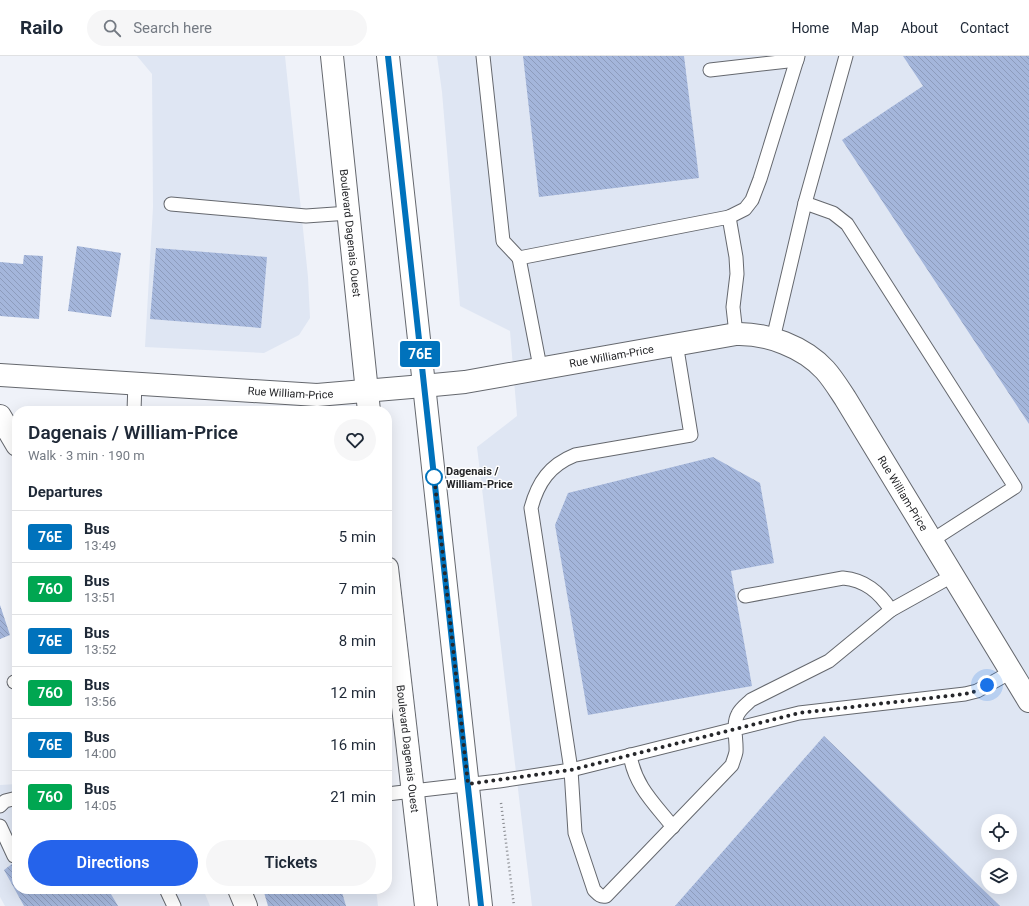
<!DOCTYPE html>
<meta charset="utf-8">
<style>
:root{--surface:#fff;--page:#f6f6f7;--text:#1f2937;--muted:#747a83;--line:#e0e1e3;--accent:#2563eb}
body{margin:0;font-family:Roboto,sans-serif;background:var(--page);color:var(--text);height:100vh;display:flex;flex-direction:column;font-size:15px;white-space:nowrap}
*{box-sizing:border-box;margin:0}
p{font-size:13px;color:var(--muted)}
.icon{flex:none;width:22px;height:22px;fill:none;stroke:currentColor;stroke-width:2;stroke-linecap:round;stroke-linejoin:round}
.map{position:relative;flex:1;overflow:hidden}
.sheet{position:absolute;left:12px;top:350px;width:380px;height:488px;display:flex;flex-direction:column;background:var(--surface);border-radius:16px;box-shadow:0 4px 16px #0002}
.sheet>*{flex:none}
.badge{padding:0 8px;border-radius:3px;font-size:14px;line-height:26px}
.fabs{position:absolute;left:981px;top:758px;display:grid;gap:8px}
.fabs a{display:grid;place-items:center;width:36px;height:36px;border-radius:50%;background:var(--surface);box-shadow:0 4px 16px #0002;font-size:20px}
.you{position:absolute;width:20px;height:20px;margin:-10px;border:3px solid #fff;border-radius:50%;background:#1a73e8;box-shadow:0 0 0 6px #1a73e833}
.map>.badge{position:absolute;translate:-50% -50%;box-shadow:0 0 0 2px #fff}
h2{padding:0 16px;font-size:15px;line-height:36px}
.round{display:grid;place-items:center;flex:none;width:42px;height:42px;border-radius:21px;background:var(--page)}
.overview{display:flex;align-items:center;justify-content:space-between;height:68px;padding:0 16px}
h1{font-size:19px;font-weight:600;line-height:30px}
.primary-button{display:flex;gap:8px;margin-top:auto;padding:8px 16px}
.primary-button a{flex:1;height:46px;border-radius:24px;background:var(--accent);color:#fff;font-size:16px;font-weight:600;line-height:46px;text-align:center}
.primary-button a+a{background:var(--page);color:var(--text)}
ul{padding:0;list-style:none}
li{display:flex;align-items:center;gap:12px;height:52px;padding:0 16px;border-top:1px solid var(--line)}
li div{flex:1}
li b{display:block;font-size:15px}
li em{font-style:normal}
li .badge{min-width:44px;font-weight:700;text-align:center}
header{display:flex;align-items:center;gap:24px;box-sizing:border-box;height:56px;padding:0 20px;background:var(--surface);border-bottom:1px solid var(--line)}
header strong{font-size:19px}
nav{display:flex;gap:22px;margin-inline-start:auto;font-size:14px}
.search{width:280px;height:36px;background:var(--page);display:flex;align-items:center;gap:10px;box-sizing:border-box;padding:0 14px;border-radius:22px;color:var(--muted);font-size:15px}
.map>svg:first-child{display:block}
.built{fill:#dfe6f3;fill-rule:evenodd}
.building{fill:url(#building-back-hatch)}
.lines{fill:none;stroke-linecap:round;stroke-linejoin:round}
.lane-casing{stroke:#65686e;stroke-width:15}
.street-casing{stroke:#65686e;stroke-width:24}
.secondary-casing{stroke:#65686e;stroke-width:24}
.path{stroke:#84868b;stroke-width:2.5;stroke-dasharray:1 3;stroke-linecap:butt}
.lane{stroke:#fff;stroke-width:13}
.street{stroke:#fff;stroke-width:22}
.secondary{stroke:#fff;stroke-width:22}
.line-casing{stroke:#fff;stroke-width:9}
.line{stroke:#0072bc;stroke-width:6}
.walk{stroke:#26272a;stroke-width:4;stroke-dasharray:0 7.2}
.stop-dot{fill:#fff;stroke:#0072bc;stroke-width:2}
.labels{text-anchor:middle;dominant-baseline:central;stroke-width:3;stroke-linejoin:round;paint-order:stroke}
.street-label{font-size:11px;fill:#26272a;stroke:#fff}
.stop-label{font-size:11px;font-weight:bold;fill:#26272a;stroke:#fff;text-anchor:start}
</style>
<header>
<strong>Railo</strong>
<div class="search"><svg class="icon" aria-label="search" viewBox="0 0 24 24"><circle cx="10" cy="10" r="6"/><path d="M15 15l6 6"/></svg>Search here</div>
<nav><a>Home</a><a>Map</a><a>About</a><a>Contact</a></nav>
</header>
<div class="map">
<svg width="1029" height="850" viewBox="0 0 1029 850">
<defs>
<pattern id="building-back-hatch" width="6" height="6" patternUnits="userSpaceOnUse"><rect width="6" height="6" fill="#a4b6db"/><path d="M-1 5l2 2M0 0l6 6M5-1l2 2" fill="none" stroke="#8d9cbc"/></pattern>
</defs>
<rect width="100%" height="100%" fill="#eff2f9"/>
<g class="built">
<path d="M137,0H285L308,221L310,262L299,279L264,297L145,291L153,151L152,18Z"/>
<path d="M437,0H1029V850H532L477,391L517,360L510,275L460,250L442,36ZM988,765H1010V787H988ZM988,809H1010V831H988Z"/>
<path d="M17,728V833H203L210,850H5L0,841V729Z"/>
<path d="M269,833H376L378,850H277Z"/>
</g>
<g class="building">
<path d="M523,0H684L699,122L539,141Z"/>
<path d="M903,0H1029V368L842,84L923,30Z"/>
<path d="M77,190L121,197L111,261L68,255Z"/>
<path d="M156,192L267,201L261,272L150,263Z"/>
<path d="M24,199L43,200L39,263L0,260V206L23,208Z"/>
<path d="M713,401L760,427L774,507L731,515L752,630L588,659L555,469L568,437Z"/>
<path d="M0,549L10,579L0,583Z"/>
<path d="M824,680L1000,850H675Z"/>
<path d="M17,804V833H108L118,850H24L4,814Z"/>
<path d="M263,833H341L346,850H268Z"/>
</g>
<g class="lines">
<g class="lane-casing">
<g id="lane">
<path d="M483,0L503,185L519,202"/>
<path d="M710,14L797,4"/>
<path d="M805,147L846,0"/>
<path d="M171,148L306,160L349,157"/>
<path d="M729,161L745,153L752,144L760,123L798,0"/>
<path d="M773,283L805,147L833,157L847,168L1015,431L931,485"/>
<path d="M540,311L519,202L729,161L736,201L737,218L733,251L736,278"/>
<path d="M134,355L135,326"/>
<path d="M745,540L843,522C865,524 879,536 891,554L952,520"/>
<path d="M891,554L829,605L751,644C747,648 741,652 738,658C732,669 737,684 736,696C735,701 733,705 732,709L606,840C600,841 598,838 594,834L575,777L571,714L799,657L965,638L977,635L1011,616"/>
<path d="M14,626H17"/>
<path d="M630,699C635,730 654,747 673,771"/>
<path d="M387,738L499,725L571,714L531,452C538,426 550,409 575,399L691,379L676,287"/>
<path d="M0,750L5,745L17,742"/>
<path d="M0,770L14,800"/>
<path d="M166,833L174,850"/>
</g>
</g>
<g class="street-casing">
<g id="street">
<path id="s1" d="M423,330L465,326L736,278C767,277 804,291 825,314C833,323 839,333 845,342L1029,645"/>
<path d="M0,360L17,389"/>
<path d="M239,833L246,850"/>
</g>
</g>
<g class="secondary-casing">
<g id="secondary">
<path id="s2" d="M332,0L369,355"/>
<path d="M388,0L481,850"/>
<path id="s3" d="M0,319L317,339L423,330"/>
<path id="s4" d="M387,512L426,850"/>
</g>
</g>
<path class="path" d="M501,747L514,850"/>
<use href="#lane" class="lane"/>
<use href="#street" class="street"/>
<use href="#secondary" class="secondary"/>
</g>
<g class="lines">
<g class="line-casing">
<path id="line" d="M388,0L481,850"/>
</g>
<use href="#line" class="line"/>
<path class="walk" d="M434,421V419L468,728L571,714L799,657L965,638L977,635L987,629"/>
</g>
<circle class="stop-dot" cx="434" cy="421" r="8"/>
<g class="labels">
<g class="street-label">
<text stroke="none"><textPath href="#s2" startOffset="178">Boulevard Dagenais Ouest</textPath></text>
<text stroke="none"><textPath href="#s1" startOffset="191">Rue William-Price</textPath></text>
<text stroke="none"><textPath href="#s3" startOffset="291">Rue William-Price</textPath></text>
<text stroke="none"><textPath href="#s1" startOffset="562">Rue William-Price</textPath></text>
<text stroke="none"><textPath href="#s4" startOffset="182">Boulevard Dagenais Ouest</textPath></text>
</g>
<g class="stop-label">
<text x="446" y="415">Dagenais /<tspan x="446" dy="13">William-Price</tspan></text>
</g>
</g>
</svg>
<div class="fabs">
<a><svg class="icon" aria-label="locate" viewBox="0 0 24 24"><circle cx="12" cy="12" r="6"/><path d="M12 2v4M12 18v4M2 12h4M18 12h4"/></svg></a>
<a><svg class="icon" aria-label="layers" viewBox="0 0 24 24"><path d="M12 4l9 5-9 5-9-5zM3 14l9 5 9-5"/></svg></a>
</div>
<div class="you" style="left:987px;top:629px"></div>
<b class="badge" style="left:420px;top:298px;background:#0072bc;color:#fff">76E</b>
<section class="sheet">
<div class="overview"><div><h1>Dagenais / William-Price</h1><p>Walk · 3 min · 190 m</p></div><a class="round"><svg class="icon" aria-label="heart" viewBox="0 0 24 24"><path d="M12 20l-8-8c-3-5 5-10 8-4 3-6 11-1 8 4z"/></svg></a></div>
<h2>Departures</h2>
<ul>
<li><span class="badge" style="background:#0072bc;color:#fff">76E</span><div><b>Bus</b><p>13:49</p></div><em>5 min</em></li>
<li><span class="badge" style="background:#00a651;color:#fff">76O</span><div><b>Bus</b><p>13:51</p></div><em>7 min</em></li>
<li><span class="badge" style="background:#0072bc;color:#fff">76E</span><div><b>Bus</b><p>13:52</p></div><em>8 min</em></li>
<li><span class="badge" style="background:#00a651;color:#fff">76O</span><div><b>Bus</b><p>13:56</p></div><em>12 min</em></li>
<li><span class="badge" style="background:#0072bc;color:#fff">76E</span><div><b>Bus</b><p>14:00</p></div><em>16 min</em></li>
<li><span class="badge" style="background:#00a651;color:#fff">76O</span><div><b>Bus</b><p>14:05</p></div><em>21 min</em></li>
</ul>
<div class="primary-button"><a>Directions</a><a>Tickets</a></div>
</section>
</div>
